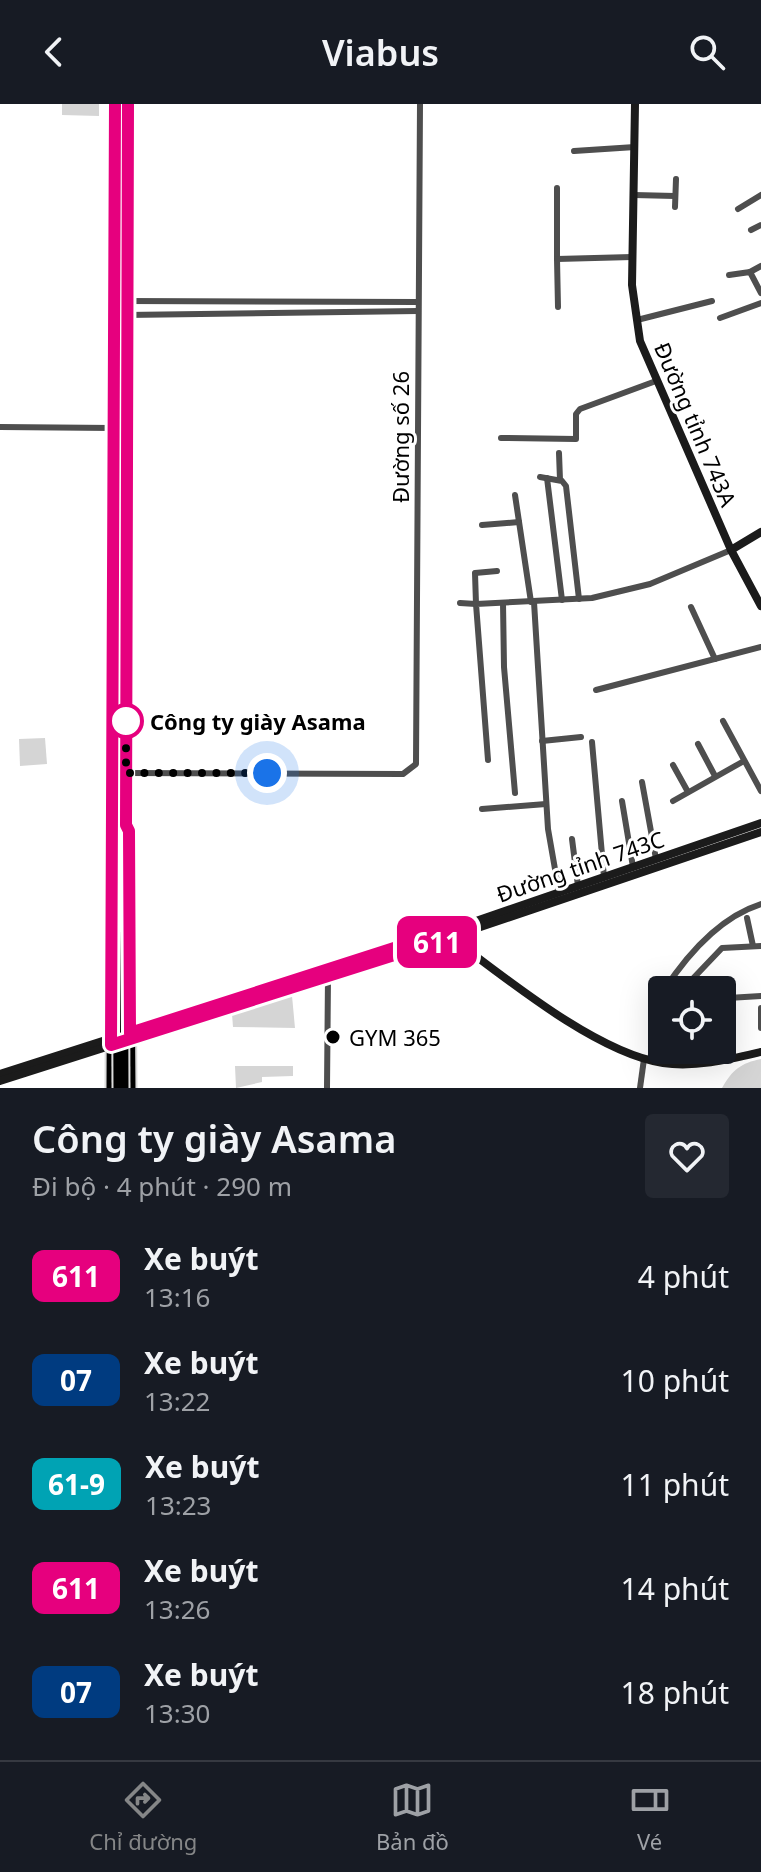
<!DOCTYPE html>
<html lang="vi">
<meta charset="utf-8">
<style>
:root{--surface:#171b24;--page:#242831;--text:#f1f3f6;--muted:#9ea1a6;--line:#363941;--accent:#858687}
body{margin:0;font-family:"Noto Sans",sans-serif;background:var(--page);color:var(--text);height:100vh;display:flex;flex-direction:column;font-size:30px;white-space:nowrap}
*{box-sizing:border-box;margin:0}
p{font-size:26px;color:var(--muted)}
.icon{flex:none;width:44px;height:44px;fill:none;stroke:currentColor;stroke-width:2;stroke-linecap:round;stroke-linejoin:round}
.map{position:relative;height:984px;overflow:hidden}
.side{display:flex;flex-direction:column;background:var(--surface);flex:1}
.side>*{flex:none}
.badge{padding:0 16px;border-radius:12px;font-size:28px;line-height:52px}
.controls{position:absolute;left:648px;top:872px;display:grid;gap:16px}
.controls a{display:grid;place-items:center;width:88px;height:88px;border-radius:8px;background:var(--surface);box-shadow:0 8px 32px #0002;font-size:40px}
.you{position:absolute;width:40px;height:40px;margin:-20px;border:6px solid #fff;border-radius:50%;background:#1a73e8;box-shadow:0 0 0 12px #1a73e833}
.map>.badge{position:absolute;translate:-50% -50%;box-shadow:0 0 0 4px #fff}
.round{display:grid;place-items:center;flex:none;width:84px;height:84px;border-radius:8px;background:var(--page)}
.headline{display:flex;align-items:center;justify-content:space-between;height:136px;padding:0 32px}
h1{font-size:38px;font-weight:600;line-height:60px}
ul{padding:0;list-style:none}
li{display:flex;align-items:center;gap:24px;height:104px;padding:0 32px}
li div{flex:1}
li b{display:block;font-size:30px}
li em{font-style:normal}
li .badge{min-width:88px;font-weight:700;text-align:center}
header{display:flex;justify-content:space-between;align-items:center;height:104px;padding:0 32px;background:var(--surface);font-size:36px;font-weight:600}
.tab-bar{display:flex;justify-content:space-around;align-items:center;height:112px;border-top:2px solid var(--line);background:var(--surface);font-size:22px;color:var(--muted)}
.tab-bar a{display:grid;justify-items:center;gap:4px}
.tab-bar .on{color:var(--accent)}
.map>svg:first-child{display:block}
.green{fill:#d5d5d5}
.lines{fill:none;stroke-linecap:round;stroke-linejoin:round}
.primary-casing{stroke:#dbdbdb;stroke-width:13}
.minor{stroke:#4e4e4e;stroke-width:6}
.secondary{stroke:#1b1b1b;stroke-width:8}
.primary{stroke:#000;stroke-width:9}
.primary-bridge-casing{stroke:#dbdbdb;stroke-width:13;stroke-linecap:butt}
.primary-bridge{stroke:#000;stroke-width:9}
.line-casing{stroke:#fff;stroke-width:18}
.line{stroke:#e6007e;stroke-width:12}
.walk{stroke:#000;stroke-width:8;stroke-dasharray:0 14.4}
.stop-dot{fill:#fff;stroke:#e6007e;stroke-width:4}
.poi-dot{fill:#000;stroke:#fff;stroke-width:3}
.labels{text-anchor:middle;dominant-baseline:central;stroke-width:6;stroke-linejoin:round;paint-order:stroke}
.street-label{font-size:22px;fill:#000;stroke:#fff}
.stop-label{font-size:22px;font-weight:bold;fill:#000;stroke:#fff;text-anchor:start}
.poi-label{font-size:22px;fill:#000;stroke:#fff;text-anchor:start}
</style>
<header><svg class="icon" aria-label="back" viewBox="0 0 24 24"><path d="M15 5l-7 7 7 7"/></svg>Viabus<svg class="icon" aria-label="search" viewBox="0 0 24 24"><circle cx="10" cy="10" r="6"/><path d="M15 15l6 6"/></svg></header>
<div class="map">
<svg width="761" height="984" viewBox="0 0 761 984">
<rect width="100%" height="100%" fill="#fff"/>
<g class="green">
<path d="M62,0H99V12L62,11Z"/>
<path d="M45,634L47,660L20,662L19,635Z"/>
<path d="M292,892L295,924L233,923L232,910Z"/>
<path d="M761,955V984H722C732,966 741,959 761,955Z"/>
<path d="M235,962H293V972L262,973V978L236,984Z"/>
</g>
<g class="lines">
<g class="primary-casing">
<g id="primary">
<path d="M129,727L131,984"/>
<path d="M123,737L128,0"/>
<path d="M111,984L115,0"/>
</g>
</g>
<g class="minor">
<path d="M574,47L635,43"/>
<path d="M557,84V155L632,153"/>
<path d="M634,91L675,92"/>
<path d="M675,103L676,75"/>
<path d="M738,105L761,91"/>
<path d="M751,126L761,121"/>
<path d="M557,155L558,203"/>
<path d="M750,168L761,162"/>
<path d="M729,171L750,168L761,189"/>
<path d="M126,197L418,198"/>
<path d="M126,211L418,207"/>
<path d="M720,214L761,199"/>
<path d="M637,216L712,197"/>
<path d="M0,323L113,324"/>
<path d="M501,334L576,335V310L580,305L656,277"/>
<path d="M559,349L560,376"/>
<path d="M540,373L562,377L566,382L579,495"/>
<path d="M547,374L562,496"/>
<path d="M515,391L531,498"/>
<path d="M482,421L519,418"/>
<path d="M534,498L548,725L559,788"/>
<path d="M460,499L476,500L475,469L497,467"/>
<path d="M503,499L504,563L515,689"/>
<path d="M691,503L715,555"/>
<path d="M596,586L761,543"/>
<path d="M723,617L761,687"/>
<path d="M542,637L581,633"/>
<path d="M592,638L604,773"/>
<path d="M698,640L715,672"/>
<path d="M488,656L476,500L592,494L650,480L731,446"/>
<path d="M673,661L688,688"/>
<path d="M126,669L403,670L416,660L420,0"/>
<path d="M642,678L656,755"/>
<path d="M622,697L633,763"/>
<path d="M673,697L744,657"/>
<path d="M482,705L546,700"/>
<path d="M572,735L578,782"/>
<path d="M747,814L753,842"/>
<path d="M664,886C687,851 720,813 761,800"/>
<path d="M682,886L722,844L761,842"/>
<path d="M728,894L761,892"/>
<path d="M761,904V924"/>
<path d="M722,922L729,954"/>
<path d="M655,950L662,914"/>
<path d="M650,956L662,891"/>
<path d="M327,984L328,873"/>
<path d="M640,984L644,955"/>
</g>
<g class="secondary">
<path d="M635,0L632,181L640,237L731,446L761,502"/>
<path d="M731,446L761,428"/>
<path d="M448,831C503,872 596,949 663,959C695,964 731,955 761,948"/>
<path d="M128,930L444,828L761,719"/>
<path d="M0,970L115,933"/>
<path d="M0,977L451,833L761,728"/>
</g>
<use href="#primary" class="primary"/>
<g class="primary-bridge-casing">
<g id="primary-bridge">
<path d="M117,737L118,984"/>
<path d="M123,737L124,984"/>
</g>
</g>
<use href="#primary-bridge" class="primary-bridge"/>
</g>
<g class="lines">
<g class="line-casing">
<path id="line" d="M115,0L111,941L451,833L444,828L130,929L129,727L126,721L128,0"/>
</g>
<use href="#line" class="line"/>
<path class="walk" d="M126,617V609V669H267"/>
</g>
<circle class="stop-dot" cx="126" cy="617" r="16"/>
<circle class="poi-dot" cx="333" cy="933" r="8"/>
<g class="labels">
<g class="street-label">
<text transform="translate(696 320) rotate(67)">Đường tỉnh 743A</text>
<text transform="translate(400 333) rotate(-90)">Đường số 26</text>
<text transform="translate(580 762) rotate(-19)">Đường tỉnh 743C</text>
</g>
<g class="stop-label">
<text x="150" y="617">Công ty giày Asama</text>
</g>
<g class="poi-label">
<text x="349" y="933">GYM 365</text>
</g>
</g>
</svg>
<div class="controls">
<a><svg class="icon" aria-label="locate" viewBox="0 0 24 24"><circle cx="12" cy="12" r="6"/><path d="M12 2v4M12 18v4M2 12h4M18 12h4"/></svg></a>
</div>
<div class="you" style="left:267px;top:669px"></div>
<b class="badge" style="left:437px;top:838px;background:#e6007e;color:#fff">611</b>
</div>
<section class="side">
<div class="headline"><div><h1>Công ty giày Asama</h1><p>Đi bộ · 4 phút · 290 m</p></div><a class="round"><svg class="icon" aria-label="heart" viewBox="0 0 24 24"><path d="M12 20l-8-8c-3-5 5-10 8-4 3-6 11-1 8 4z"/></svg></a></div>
<ul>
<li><span class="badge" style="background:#e6007e;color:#fff">611</span><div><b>Xe buýt</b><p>13:16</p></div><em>4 phút</em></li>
<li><span class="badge" style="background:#003b80;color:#fff">07</span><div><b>Xe buýt</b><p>13:22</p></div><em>10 phút</em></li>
<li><span class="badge" style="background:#00a3b4;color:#fff">61-9</span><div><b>Xe buýt</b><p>13:23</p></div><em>11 phút</em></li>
<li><span class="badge" style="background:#e6007e;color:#fff">611</span><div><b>Xe buýt</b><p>13:26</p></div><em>14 phút</em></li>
<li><span class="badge" style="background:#003b80;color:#fff">07</span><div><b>Xe buýt</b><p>13:30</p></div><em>18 phút</em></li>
</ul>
</section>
<nav class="tab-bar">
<a class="on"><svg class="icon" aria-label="directions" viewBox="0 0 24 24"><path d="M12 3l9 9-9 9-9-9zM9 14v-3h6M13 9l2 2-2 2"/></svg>Chỉ đường</a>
<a><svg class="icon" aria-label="map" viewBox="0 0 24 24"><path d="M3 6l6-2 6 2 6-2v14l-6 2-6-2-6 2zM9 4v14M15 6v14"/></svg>Bản đồ</a>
<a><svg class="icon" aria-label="tickets" viewBox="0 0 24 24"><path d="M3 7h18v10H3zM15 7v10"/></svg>Vé</a>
</nav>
